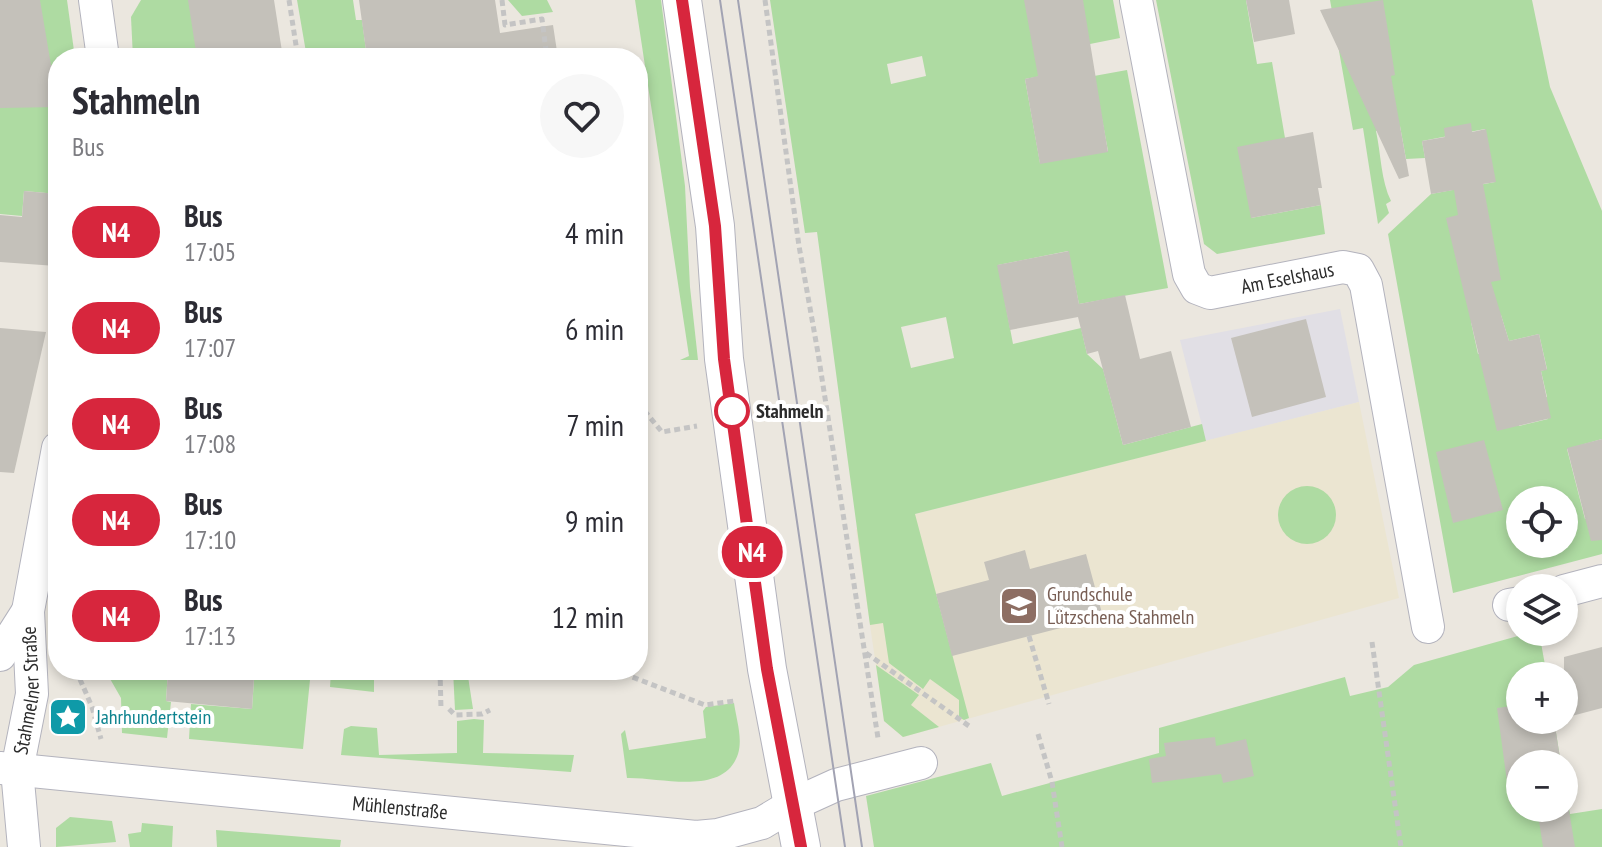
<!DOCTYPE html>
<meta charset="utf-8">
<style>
:root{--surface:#fff;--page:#f7f7f7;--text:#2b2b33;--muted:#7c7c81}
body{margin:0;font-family:"PT Sans Narrow",sans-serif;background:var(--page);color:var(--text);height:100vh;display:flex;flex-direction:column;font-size:30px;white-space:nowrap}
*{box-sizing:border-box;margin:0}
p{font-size:26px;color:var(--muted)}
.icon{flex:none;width:44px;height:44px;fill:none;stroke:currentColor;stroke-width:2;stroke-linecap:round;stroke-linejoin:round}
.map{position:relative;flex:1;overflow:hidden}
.panel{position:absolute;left:48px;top:48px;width:600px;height:632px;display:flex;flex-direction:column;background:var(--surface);border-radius:32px;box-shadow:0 4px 12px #0003}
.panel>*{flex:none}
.badge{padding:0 16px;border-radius:26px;font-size:28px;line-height:52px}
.fabs{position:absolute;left:1506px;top:486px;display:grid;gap:16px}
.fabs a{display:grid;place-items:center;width:72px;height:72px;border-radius:50%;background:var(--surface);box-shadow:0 4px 12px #0003;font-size:40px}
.map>.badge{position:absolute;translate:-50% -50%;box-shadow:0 0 0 4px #fff}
.round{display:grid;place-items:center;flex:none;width:84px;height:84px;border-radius:42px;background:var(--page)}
.headline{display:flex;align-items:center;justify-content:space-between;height:136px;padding:0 24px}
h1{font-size:38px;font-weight:800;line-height:60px}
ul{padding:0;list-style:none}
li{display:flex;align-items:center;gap:24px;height:96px;padding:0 24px}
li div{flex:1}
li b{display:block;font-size:30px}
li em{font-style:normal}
li .badge{min-width:88px;font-weight:700;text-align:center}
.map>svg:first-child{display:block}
.industrial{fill:#e1dfe5}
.education{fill:#ebe5d1}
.green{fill:#aedba2;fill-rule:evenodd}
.building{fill:#c4c1ba}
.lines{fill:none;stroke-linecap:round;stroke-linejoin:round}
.minor-casing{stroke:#b3b3bd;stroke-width:34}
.tertiary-casing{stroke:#b3b3bd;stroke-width:40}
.path{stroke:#c4c4c4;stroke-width:5;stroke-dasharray:6 4;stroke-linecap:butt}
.minor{stroke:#fff;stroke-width:32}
.tertiary{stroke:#fff;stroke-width:38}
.tram{stroke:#a2a3b3;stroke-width:2}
.line-casing{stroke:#fff;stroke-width:18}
.line{stroke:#d7263d;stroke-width:12}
.stop-dot{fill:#fff;stroke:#d7263d;stroke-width:4}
.labels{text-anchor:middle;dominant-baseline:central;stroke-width:8;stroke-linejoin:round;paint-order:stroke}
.street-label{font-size:20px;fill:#2b2b2b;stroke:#fff}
.stop-label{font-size:20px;font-weight:bold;fill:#2b2b2b;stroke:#fff;text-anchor:start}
.education-label{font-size:20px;fill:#785e54;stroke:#fff;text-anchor:start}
.culture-label{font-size:20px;fill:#0d838f;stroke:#fff;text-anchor:start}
</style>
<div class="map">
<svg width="1602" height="847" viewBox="0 0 1602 847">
<rect width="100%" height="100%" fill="#ebe7df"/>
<path class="industrial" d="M1340,309L1359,402L1206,441L1180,340Z"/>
<path class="education" d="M1359,402L1399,598L903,737L884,721L856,529Z"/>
<g class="green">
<path d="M40,0H67L75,58H58V194L24,191L22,216L0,214V30Z"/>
<path d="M141,0H199L197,58H133L131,17Z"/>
<path d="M297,0H353L356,20H362L367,58H307Z"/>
<path d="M508,0H547L553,12L522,16Z"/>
<path d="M635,0H661L685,186L690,287L698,360H680L689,356Z"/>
<path d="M770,0H1113L1120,38L1055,51L1058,73L1025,79L1040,163L1108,151L1094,76L1127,70L1168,288L1079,304L1068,251L998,265L1013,344L1081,328L1087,354L1103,369L1123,445L1202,424L1206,441L915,514L969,718L964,720L959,717V700L930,679L923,689L889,663L883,623L870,625L817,232L805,233ZM922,56L926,76L891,84L887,64ZM946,317L954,358L911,368L901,327Z"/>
<path d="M1156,0H1246L1257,64L1272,62L1285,138L1251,218L1321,205L1325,234L1217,254L1204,244Z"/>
<path d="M1330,0H1532L1550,87L1602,211V439L1567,449L1585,519L1602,515V554L1453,593L1388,234L1431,194L1495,182L1485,129L1422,141L1425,158L1406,159L1400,126L1376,131C1381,154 1381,181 1391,201L1386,204L1389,213L1378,224L1363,128L1353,130ZM1501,315L1509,341L1539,334L1547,369L1541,371L1547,397L1543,398L1548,419L1519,426L1514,406L1482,353L1478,354L1471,322ZM1520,500H1564V544H1520Z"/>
<circle cx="1307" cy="515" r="29"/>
<path d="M1532,632H1539L1547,676H1520V720H1554L1561,764H1520V808H1564V780L1570,814L1602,809V847H874L866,796L991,763L1002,796L1159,753V728L1345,677L1350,696L1388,687L1414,665Z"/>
<path d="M876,665L919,695L911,705L939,727L903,737L884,721Z"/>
<path d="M105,670H168L166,701L171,702L167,738L122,733L121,698Z"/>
<path d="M243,670H311L303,749L189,739L191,704L252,709L254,679L242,677Z"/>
<path d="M331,670H374V692L330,687Z"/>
<path d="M453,670H467L473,709L455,710Z"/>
<path d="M734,703C736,718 743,738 738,754C724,797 660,777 627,778L621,734L625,730L629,750L706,738L703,711L706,707Z"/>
<path d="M474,719L484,720L483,753L574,755L571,772L341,755L344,729L351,726L377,728L379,755L457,753V721Z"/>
<path d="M70,817L112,821L116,842L56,847V828Z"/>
<path d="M142,823L173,826L172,847H130L128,834L141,832Z"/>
<path d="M216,830L341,840L340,847H217Z"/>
</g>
<g class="building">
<path d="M0,0H40L51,65H58V107L0,108Z"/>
<path d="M188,0H274L283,58H197Z"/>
<path d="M359,0H495L500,33L553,25L558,58H367Z"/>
<path d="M1024,0H1083L1108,152L1040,164L1025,79L1038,76Z"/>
<path d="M1246,0H1289L1295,34L1254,42Z"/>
<path d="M1383,0L1395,75L1391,76L1409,176L1399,179L1320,10Z"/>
<path d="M1471,123L1472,132L1486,129L1496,182L1483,184L1501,280L1491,282L1509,341L1539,334L1547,370L1541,371L1551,418L1497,431L1446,218L1458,215L1454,190L1431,194L1422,141L1445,137L1444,128Z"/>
<path d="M1313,132L1322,188H1318L1321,205L1251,218L1237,147Z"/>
<path d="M24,191L58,194L56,266L0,262V215L22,217Z"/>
<path d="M1069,251L1079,304L1125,295L1140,359L1171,351L1191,427L1123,445L1098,351L1087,354L1078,317L1010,330L997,265Z"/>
<path d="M1306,319L1326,397L1252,417L1231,338Z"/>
<path d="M0,328L46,332L14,473L0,472Z"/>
<path d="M1602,439V540L1591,541L1567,448Z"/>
<path d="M1484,440L1503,510L1453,523L1436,452Z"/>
<path d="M1025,550L1030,569L1086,554L1103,617L952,656L936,594L989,580L984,562Z"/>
<path d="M1602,647V708L1564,718V657Z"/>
<path d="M168,670H243L242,677L254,678L252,709L166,701Z"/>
<path d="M1520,705V720H1554L1561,764H1520V803L1510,804L1497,708Z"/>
<path d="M1215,737L1216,746L1246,739L1254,776L1223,783L1221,774L1152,783L1149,759L1166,756L1164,743Z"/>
<path d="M1564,780L1575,847H1543L1537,808H1564Z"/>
</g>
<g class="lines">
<g class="minor-casing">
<g id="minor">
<path d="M95,0L103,58"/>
<path id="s1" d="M1136,0L1189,274L1197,288L1210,293L1343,267L1358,270L1366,285L1428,627"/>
<path d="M1564,591L1602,581"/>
<path d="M1509,605L1520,603"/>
<path d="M0,655L28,611"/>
<path id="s2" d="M0,768L696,837L718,835L762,823L792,805L836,785L921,763"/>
<path id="s3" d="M24,847L17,770L32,694L28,611L58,448"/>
</g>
</g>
<g class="tertiary-casing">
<path id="tertiary" d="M682,0L715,226L724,359L767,669L801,847"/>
</g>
<g class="path">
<path d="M289,0L298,58"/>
<path d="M502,0L505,25L542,19L547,58"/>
<path d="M765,0L799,246L818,353L878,738"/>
<path d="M638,403L662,432L697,426"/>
<path d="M1029,636L1049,704"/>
<path d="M1372,642L1401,847"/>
<path d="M866,653L969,726"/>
<path d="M76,670L92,707L101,739"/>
<path d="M440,670L441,709"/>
<path d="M614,670L705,705L734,701"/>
<path d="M449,709L455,715L482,714L490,710"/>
<path d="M1038,734L1052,782L1062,847"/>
</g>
<use href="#minor" class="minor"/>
<use href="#tertiary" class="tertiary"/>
<g class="tram">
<path d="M720,0L845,847"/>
<path d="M738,0L862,847"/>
</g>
</g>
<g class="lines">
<g class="line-casing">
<path id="line" d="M682,0L715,226L724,359L767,669L801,847"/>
</g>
<use href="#line" class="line"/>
</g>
<defs>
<g id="school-square" transform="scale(2)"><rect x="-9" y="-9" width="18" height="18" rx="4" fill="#8d6e63" stroke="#fff"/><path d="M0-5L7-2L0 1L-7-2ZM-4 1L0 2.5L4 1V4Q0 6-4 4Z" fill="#fff"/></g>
<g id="sight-square" transform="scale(2)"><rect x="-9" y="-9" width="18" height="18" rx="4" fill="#0f9aa8" stroke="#fff"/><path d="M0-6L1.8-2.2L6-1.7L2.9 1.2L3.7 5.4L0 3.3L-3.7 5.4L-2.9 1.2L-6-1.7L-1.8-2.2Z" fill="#fff"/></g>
</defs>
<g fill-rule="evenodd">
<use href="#school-square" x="1019" y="606"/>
<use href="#sight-square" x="68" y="717"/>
</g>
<circle class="stop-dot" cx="732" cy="411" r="16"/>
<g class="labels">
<g class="street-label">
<text stroke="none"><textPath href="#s1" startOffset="388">Am Eselshaus</textPath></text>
<text stroke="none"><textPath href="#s3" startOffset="158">Stahmelner Straße</textPath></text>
<text stroke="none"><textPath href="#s2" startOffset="402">Mühlenstraße</textPath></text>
</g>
<g class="stop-label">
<text x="756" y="411">Stahmeln</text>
</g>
<g class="education-label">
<text x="1047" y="594">Grundschule<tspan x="1047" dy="23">Lützschena Stahmeln</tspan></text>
</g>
<g class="culture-label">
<text x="96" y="717">Jahrhundertstein</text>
</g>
</g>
</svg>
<div class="fabs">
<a><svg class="icon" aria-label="locate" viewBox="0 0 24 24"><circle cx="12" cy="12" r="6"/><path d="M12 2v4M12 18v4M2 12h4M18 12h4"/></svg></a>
<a><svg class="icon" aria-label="layers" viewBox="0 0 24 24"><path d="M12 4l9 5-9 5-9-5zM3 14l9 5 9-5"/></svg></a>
<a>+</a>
<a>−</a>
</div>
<b class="badge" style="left:752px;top:552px;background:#d7263d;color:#fff">N4</b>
<section class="panel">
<div class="headline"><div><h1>Stahmeln</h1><p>Bus</p></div><a class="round"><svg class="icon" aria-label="heart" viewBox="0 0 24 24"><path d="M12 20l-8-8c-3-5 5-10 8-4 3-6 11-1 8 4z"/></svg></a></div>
<ul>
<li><span class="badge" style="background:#d7263d;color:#fff">N4</span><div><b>Bus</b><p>17:05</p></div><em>4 min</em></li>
<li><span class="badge" style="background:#d7263d;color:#fff">N4</span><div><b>Bus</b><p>17:07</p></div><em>6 min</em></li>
<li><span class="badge" style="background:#d7263d;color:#fff">N4</span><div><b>Bus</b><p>17:08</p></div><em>7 min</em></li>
<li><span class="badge" style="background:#d7263d;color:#fff">N4</span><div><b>Bus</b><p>17:10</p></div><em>9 min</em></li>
<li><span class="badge" style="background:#d7263d;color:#fff">N4</span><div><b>Bus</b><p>17:13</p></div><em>12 min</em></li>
</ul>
</section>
</div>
